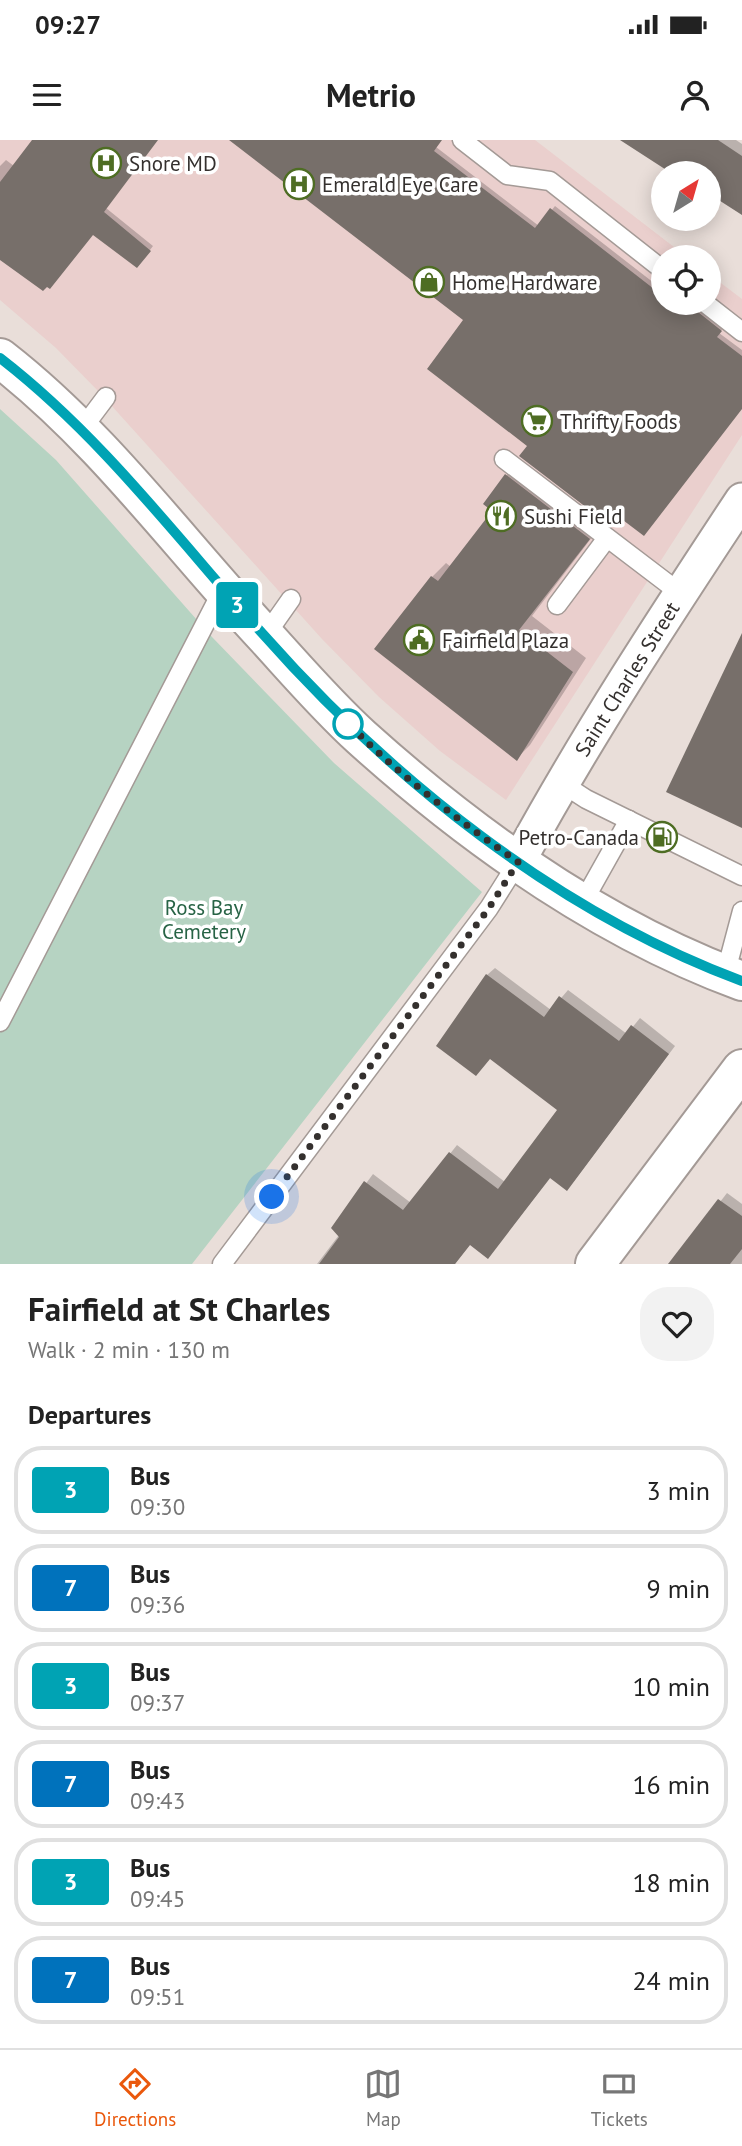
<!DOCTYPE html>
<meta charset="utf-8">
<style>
:root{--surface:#fff;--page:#f2f2f2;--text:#222;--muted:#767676;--line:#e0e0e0;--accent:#ea580c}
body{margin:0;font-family:"PT Sans",sans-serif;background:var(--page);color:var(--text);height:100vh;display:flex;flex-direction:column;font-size:26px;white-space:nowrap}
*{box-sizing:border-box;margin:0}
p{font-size:23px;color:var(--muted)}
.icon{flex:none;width:38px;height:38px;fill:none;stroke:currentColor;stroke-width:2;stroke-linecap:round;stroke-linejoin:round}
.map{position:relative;height:1124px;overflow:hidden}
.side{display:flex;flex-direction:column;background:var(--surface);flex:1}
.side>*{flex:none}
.badge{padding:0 14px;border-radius:5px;font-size:24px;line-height:46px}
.needle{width:46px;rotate:37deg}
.buttons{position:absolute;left:651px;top:21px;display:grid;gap:14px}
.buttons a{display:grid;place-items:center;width:70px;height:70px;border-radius:50%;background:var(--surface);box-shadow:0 4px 18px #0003;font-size:35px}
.you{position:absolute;width:35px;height:35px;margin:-18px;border:5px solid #fff;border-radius:50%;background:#1a73e8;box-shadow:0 0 0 10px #1a73e833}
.map>.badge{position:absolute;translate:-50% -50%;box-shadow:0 0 0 4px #fff}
h2{padding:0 28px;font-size:26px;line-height:63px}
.round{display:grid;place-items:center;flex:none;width:74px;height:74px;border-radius:28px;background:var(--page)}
.headline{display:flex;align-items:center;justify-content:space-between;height:119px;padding:0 28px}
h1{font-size:33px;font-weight:700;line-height:52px}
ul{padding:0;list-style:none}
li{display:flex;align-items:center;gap:21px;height:88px;margin:0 14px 10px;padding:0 14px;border:4px solid var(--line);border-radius:28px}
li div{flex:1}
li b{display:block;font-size:26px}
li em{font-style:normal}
li .badge{min-width:77px;font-weight:700;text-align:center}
.status{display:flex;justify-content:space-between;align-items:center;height:49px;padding:0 35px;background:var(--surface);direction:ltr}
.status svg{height:19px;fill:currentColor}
header{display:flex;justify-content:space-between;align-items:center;height:91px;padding:0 28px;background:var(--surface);font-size:32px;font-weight:700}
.tabs{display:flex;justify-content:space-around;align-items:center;height:98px;border-top:2px solid var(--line);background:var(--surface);font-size:19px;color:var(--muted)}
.tabs a{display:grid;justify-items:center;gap:4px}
.tabs .on{color:var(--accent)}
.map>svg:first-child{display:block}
.commercial{fill:#eacfcd}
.green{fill:#b6d3c2}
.shadow{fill:#0003}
.building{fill:#776f6a}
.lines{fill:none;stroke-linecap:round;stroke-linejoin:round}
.service-casing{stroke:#a49a96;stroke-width:21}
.minor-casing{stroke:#a49a96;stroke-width:37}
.tertiary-casing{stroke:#a49a96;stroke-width:42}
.service{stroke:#fff;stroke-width:18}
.minor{stroke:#fff;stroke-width:33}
.tertiary{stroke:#fff;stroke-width:38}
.line-casing{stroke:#fff;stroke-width:16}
.line{stroke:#00a3b4;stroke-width:10}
.walk{stroke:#34302e;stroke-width:7;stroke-dasharray:0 12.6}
.stop-dot{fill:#fff;stroke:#00a3b4;stroke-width:3.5}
.labels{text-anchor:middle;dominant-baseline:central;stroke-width:7;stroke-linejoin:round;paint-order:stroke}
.poi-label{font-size:21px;fill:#34302e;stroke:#fff;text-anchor:start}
.street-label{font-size:21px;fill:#34302e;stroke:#fff}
.park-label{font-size:21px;fill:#276345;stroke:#fff}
</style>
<div class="status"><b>09:27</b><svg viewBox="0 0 49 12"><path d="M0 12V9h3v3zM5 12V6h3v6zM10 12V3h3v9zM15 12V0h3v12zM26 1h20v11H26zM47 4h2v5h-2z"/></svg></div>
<header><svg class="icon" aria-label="menu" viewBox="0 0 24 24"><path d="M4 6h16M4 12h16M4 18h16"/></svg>Metrio<svg class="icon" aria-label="person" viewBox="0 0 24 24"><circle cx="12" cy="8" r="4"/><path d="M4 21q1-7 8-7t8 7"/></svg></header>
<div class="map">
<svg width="742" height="1124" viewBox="0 0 742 1124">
<rect width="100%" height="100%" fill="#e9ded9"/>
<path class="commercial" d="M0,0H535L687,117H663V163H709V134L742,159V295L506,660L440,611L379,557L322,499L101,254L56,208L0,160Z"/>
<path class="green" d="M0,269L56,320L212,497L334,623L482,752L192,1124H0Z"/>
<g class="shadow">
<path d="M34,0H157L106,68L153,106L140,123L93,93L0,118V26L6,20L14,26Z"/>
<path d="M231,0H440L436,7L539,86L555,66L663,150V163H699L724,187L719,193L742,210V267L529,305L466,180Z"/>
<path d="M623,0H736L742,4V72L716,56L709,66V33H674Z"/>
<path d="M520,322L602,384L532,476L586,518L530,605L516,619L432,437L446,423L451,427L494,371L507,335Z"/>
<path d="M495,828L551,870L568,850L627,894L640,878L675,906L574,1041L551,1037L488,1117L471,1103L455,1124H317L339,1095L333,1088L373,1034L411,1063L457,1005L505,1042L560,970L487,835Z"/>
<path d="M727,1053L742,1064V1124H672Z"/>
</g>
<g class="building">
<path d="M32,0H158L104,72L151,111L137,128L93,95L50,149L47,147L43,151L0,120V42Z"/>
<path d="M229,0H442L434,11L535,88L550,68L663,156V163H694L698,172L722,191L717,197L742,216V269L644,396L611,371L604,381L519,316L527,306L427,229L463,180Z"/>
<path d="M620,0H718L742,16V75L714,57L709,65V33H671Z"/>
<path d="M505,334L590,399L519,490L573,532L517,621L374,509L431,436L438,441L492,371L483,364Z"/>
<path d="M742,493V688L666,652Z"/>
<path d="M486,834L544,877L559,856L619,901L631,885L669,914L567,1051L550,1038L488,1119L470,1105L455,1124H319L339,1097L331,1088L364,1041L403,1070L449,1012L498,1049L557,970L490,919L476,936L436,906Z"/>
<path d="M718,1059L742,1076V1109L730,1124H668Z"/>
</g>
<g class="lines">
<g class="service-casing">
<g id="service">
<path d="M462,0L507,35L550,41L663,130"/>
<path d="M705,163L742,192"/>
<path d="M82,289L106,257"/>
<path d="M504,319L680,453"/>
<path d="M557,465L607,398"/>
<path d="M265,496L291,459"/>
<path d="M563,644L586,659L742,736"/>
<path d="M583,762L629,680"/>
<path d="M725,835L742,771"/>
<path d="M0,882L223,449"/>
<path d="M222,1124L489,768L518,722"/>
</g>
</g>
<g class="minor-casing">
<path id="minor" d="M518,722C586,597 664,478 742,360"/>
</g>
<g class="tertiary-casing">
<g id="tertiary">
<path d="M0,218C103,298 178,403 266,497C297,531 327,566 361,597C472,697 601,789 742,841"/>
<path d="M595,1124L742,929"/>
</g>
</g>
<use href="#service" class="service"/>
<use href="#minor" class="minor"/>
<use href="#tertiary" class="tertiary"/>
</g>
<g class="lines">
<g class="line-casing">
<path id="line" d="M0,218C101,296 178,399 262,493C392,640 557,772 742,841"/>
</g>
<use href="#line" class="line"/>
<path class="walk" d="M272,1057L489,768L518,722C459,681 390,628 341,576L348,584"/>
</g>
<defs>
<g id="hospital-ring" transform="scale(1.575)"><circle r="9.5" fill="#fff" stroke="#4e6d23" stroke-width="1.5"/><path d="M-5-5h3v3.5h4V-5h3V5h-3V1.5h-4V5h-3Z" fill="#4e6d23"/></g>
<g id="shop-ring" transform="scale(1.575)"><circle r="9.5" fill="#fff" stroke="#4e6d23" stroke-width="1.5"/><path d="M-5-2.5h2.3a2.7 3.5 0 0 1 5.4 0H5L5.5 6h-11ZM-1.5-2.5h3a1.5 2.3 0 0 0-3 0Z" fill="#4e6d23"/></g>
<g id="supermarket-ring" transform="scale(1.575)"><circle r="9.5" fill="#fff" stroke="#4e6d23" stroke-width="1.5"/><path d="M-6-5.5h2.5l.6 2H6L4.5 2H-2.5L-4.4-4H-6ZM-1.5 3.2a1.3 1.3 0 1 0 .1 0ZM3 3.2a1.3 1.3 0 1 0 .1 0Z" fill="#4e6d23"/></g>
<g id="restaurant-ring" transform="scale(1.575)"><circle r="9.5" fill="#fff" stroke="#4e6d23" stroke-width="1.5"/><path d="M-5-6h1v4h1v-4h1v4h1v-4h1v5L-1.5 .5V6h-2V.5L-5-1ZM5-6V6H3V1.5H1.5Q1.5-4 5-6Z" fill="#4e6d23"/></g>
<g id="civic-ring" transform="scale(1.575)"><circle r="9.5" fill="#fff" stroke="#4e6d23" stroke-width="1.5"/><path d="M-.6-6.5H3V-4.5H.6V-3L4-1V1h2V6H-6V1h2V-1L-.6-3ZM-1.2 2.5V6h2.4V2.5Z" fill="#4e6d23"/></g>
<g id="fuel-ring" transform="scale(1.575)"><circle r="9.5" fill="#fff" stroke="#4e6d23" stroke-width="1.5"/><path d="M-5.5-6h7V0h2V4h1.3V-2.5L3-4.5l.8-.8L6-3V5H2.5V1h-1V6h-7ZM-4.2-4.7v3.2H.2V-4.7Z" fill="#4e6d23"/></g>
</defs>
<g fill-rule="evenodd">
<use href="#hospital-ring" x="106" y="23"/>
<use href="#hospital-ring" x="299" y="44"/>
<use href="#shop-ring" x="429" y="142"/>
<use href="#supermarket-ring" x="537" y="281"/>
<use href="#restaurant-ring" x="501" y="376"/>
<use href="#civic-ring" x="419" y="500"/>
<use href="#fuel-ring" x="662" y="697"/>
</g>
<circle class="stop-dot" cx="348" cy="584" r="14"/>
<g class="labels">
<g class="poi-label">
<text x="129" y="23">Snore MD</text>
<text x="322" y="44">Emerald Eye Care</text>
<text x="452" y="142">Home Hardware</text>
<text x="560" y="281">Thrifty Foods</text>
<text x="524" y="376">Sushi Field</text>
<text x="442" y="500">Fairfield Plaza</text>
<text x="639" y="697" text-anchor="end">Petro-Canada</text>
</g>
<g class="street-label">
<text transform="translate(627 539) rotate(-58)">Saint Charles Street</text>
</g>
<g class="park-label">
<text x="204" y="767">Ross Bay<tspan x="204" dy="24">Cemetery</tspan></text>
</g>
</g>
</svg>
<div class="buttons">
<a><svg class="needle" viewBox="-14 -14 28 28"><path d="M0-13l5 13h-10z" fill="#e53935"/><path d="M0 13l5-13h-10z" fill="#767676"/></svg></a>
<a><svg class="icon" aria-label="locate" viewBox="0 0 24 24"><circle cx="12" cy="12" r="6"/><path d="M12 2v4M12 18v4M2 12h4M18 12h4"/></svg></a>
</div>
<div class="you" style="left:272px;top:1057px"></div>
<b class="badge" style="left:237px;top:465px;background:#00a3b4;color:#fff">3</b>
</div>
<section class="side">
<div class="headline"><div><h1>Fairfield at St Charles</h1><p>Walk · 2 min · 130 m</p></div><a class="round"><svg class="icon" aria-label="heart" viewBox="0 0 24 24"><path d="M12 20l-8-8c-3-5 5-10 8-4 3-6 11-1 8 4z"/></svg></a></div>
<h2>Departures</h2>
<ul>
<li><span class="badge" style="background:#00a3b4;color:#fff">3</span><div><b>Bus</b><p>09:30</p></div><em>3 min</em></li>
<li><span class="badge" style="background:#0072bc;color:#fff">7</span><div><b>Bus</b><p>09:36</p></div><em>9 min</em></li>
<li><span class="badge" style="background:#00a3b4;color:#fff">3</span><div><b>Bus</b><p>09:37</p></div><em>10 min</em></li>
<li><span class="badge" style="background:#0072bc;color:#fff">7</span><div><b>Bus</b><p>09:43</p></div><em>16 min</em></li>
<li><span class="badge" style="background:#00a3b4;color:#fff">3</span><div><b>Bus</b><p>09:45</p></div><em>18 min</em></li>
<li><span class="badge" style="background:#0072bc;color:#fff">7</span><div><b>Bus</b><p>09:51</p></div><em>24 min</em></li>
</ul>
</section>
<nav class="tabs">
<a class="on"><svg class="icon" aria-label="directions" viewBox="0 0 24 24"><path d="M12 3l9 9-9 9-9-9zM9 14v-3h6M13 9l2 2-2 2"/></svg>Directions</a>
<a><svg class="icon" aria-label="map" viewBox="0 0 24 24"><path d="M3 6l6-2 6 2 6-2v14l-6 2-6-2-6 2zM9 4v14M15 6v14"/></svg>Map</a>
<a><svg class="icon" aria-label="tickets" viewBox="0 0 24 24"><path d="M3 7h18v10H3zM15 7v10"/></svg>Tickets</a>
</nav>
